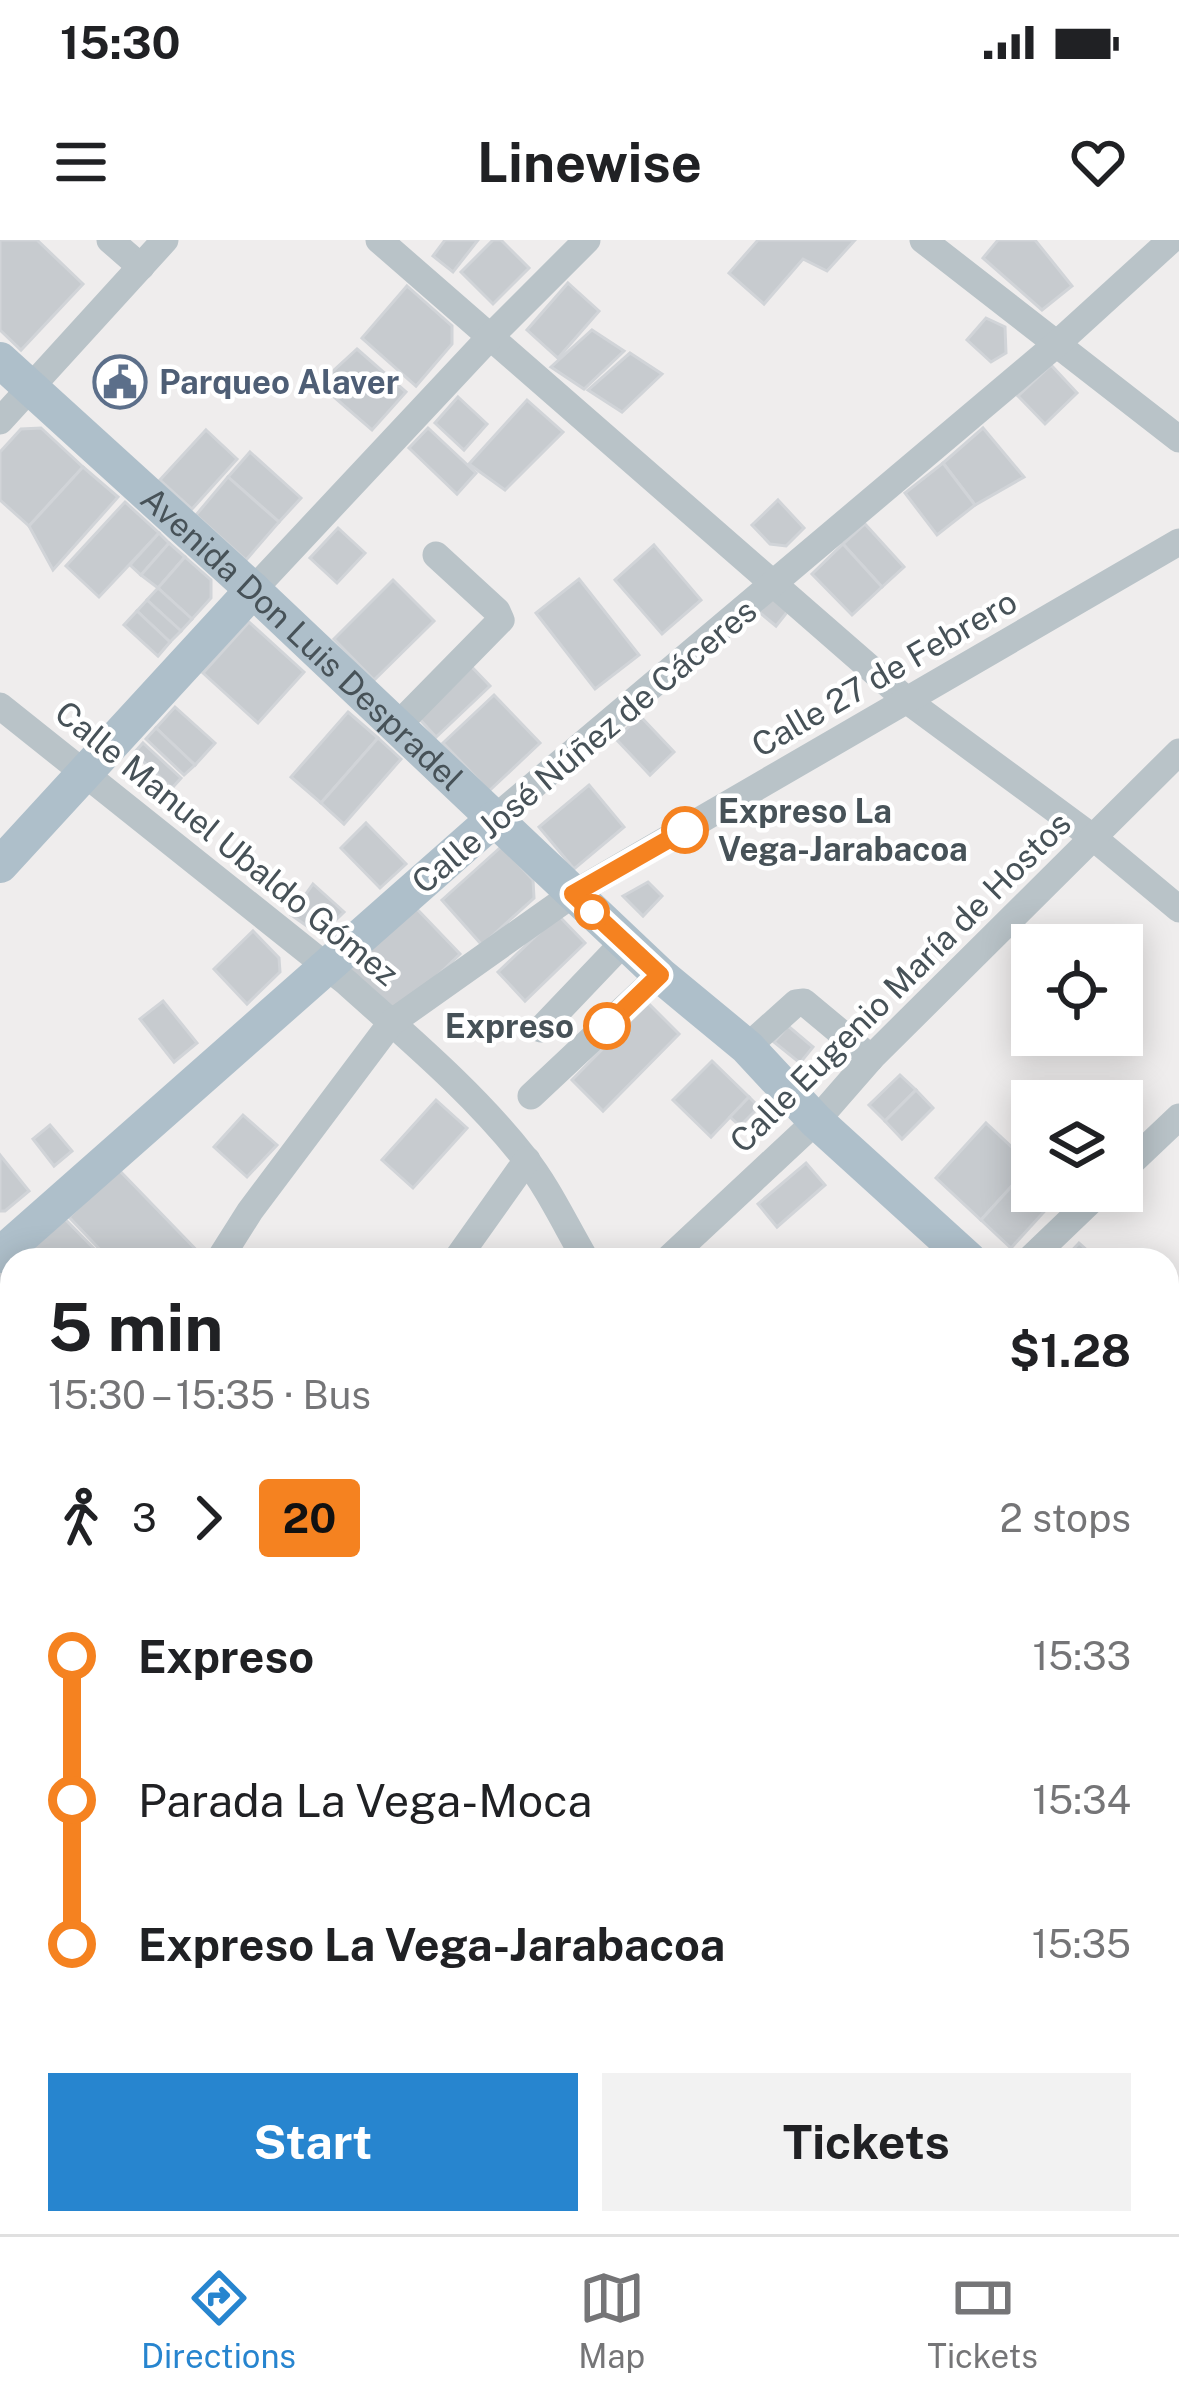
<!DOCTYPE html>
<meta charset="utf-8">
<style>
:root{--surface:#fff;--page:#f2f2f2;--text:#202124;--muted:#757577;--line:#e0e0e0;--accent:#2785cf}
body{margin:0;font-family:"Public Sans",sans-serif;background:var(--page);color:var(--text);height:100vh;display:flex;flex-direction:column;font-size:45px;white-space:nowrap}
*{box-sizing:border-box;margin:0}
p{font-size:39px;color:var(--muted)}
.icon{flex:none;width:66px;height:66px;fill:none;stroke:currentColor;stroke-width:2;stroke-linecap:round;stroke-linejoin:round}
.map{position:relative;flex:1;overflow:hidden}
.details{position:absolute;left:0px;top:1008px;width:1179px;height:987px;display:flex;flex-direction:column;background:var(--surface);border-radius:36px 36px 0 0;box-shadow:0 6px 30px #0003}
.details>*{flex:none}
.badge{padding:0 24px;border-radius:9px;font-size:42px;line-height:78px}
.controls{position:absolute;left:1011px;top:684px;display:grid;gap:24px}
.controls a{display:grid;place-items:center;width:132px;height:132px;border-radius:0px;background:var(--surface);box-shadow:0 6px 30px #0003;font-size:60px}
.map>.badge{position:absolute;translate:-50% -50%;box-shadow:0 0 0 6px #fff}
.legs{display:flex;align-items:center;gap:18px;height:132px;padding:0 48px;font-size:39px}
.legs p{margin-inline-start:auto}
.overview{display:flex;align-items:center;justify-content:space-between;height:204px;padding:0 48px}
h1{font-size:66px;font-weight:700;line-height:90px}
.primary-button{display:flex;gap:24px;margin-top:auto;padding:24px 48px}
.primary-button a{flex:1;height:138px;border-radius:0px;background:var(--accent);color:#fff;font-size:48px;font-weight:700;line-height:138px;text-align:center}
.primary-button a+a{background:var(--page);color:var(--text)}
ul{padding:0 48px;list-style:none}
li{display:flex;align-items:center;gap:42px;height:144px;font-size:45px}
li i{display:grid;place-items:center;width:18px;height:100%;margin:0 15px;background:currentColor}
li i::after{content:'';width:30px;height:30px;margin:-15px;border:9px solid;border-radius:50%;background:var(--surface)}
li p{margin-inline-start:auto}
li:first-child i{background:linear-gradient(#0000 50%,currentColor 0)}
li:last-child i{background:linear-gradient(currentColor 50%,#0000 0)}
.status{display:flex;justify-content:space-between;align-items:center;height:84px;padding:0 60px;background:var(--surface);direction:ltr}
.status svg{height:33px;fill:currentColor}
header{display:flex;justify-content:space-between;align-items:center;height:156px;padding:0 48px;background:var(--surface);font-size:54px;font-weight:700}
.dock{display:flex;justify-content:space-around;align-items:center;height:168px;border-top:3px solid var(--line);background:var(--surface);font-size:33px;color:var(--muted)}
.dock a{display:grid;justify-items:center;gap:6px}
.dock .on{color:var(--accent)}
.map>svg:first-child{display:block}
.building{fill:#c7cbcf;stroke:#d1d4d8;stroke-width:3}
.lines{fill:none;stroke-linecap:round;stroke-linejoin:round}
.minor{stroke:#b9c3c8;stroke-width:27}
.major{stroke:#aebfca;stroke-width:36}
.line-1-casing{stroke:#fff;stroke-width:27}
.line-1{stroke:#f58220;stroke-width:18}
.stop-1-dot{fill:#fff;stroke:#f58220;stroke-width:6}
.labels{text-anchor:middle;dominant-baseline:central;stroke-width:9;stroke-linejoin:round;paint-order:stroke}
.service-label{font-size:33px;font-weight:bold;fill:#4e5e75;stroke:#fff;text-anchor:start}
.street-label{font-size:33px;fill:#475258;stroke:#fff}
.stop-label{font-size:33px;font-weight:bold;fill:#475258;stroke:#fff;text-anchor:start}
</style>
<div class="status"><b>15:30</b><svg viewBox="0 0 49 12"><path d="M0 12V9h3v3zM5 12V6h3v6zM10 12V3h3v9zM15 12V0h3v12zM26 1h20v11H26zM47 4h2v5h-2z"/></svg></div>
<header><svg class="icon" aria-label="menu" viewBox="0 0 24 24"><path d="M4 6h16M4 12h16M4 18h16"/></svg>Linewise<svg class="icon" aria-label="heart" viewBox="0 0 24 24"><path d="M12 20l-8-8c-3-5 5-10 8-4 3-6 11-1 8 4z"/></svg></header>
<div class="map">
<svg width="1179" height="1994" viewBox="0 0 1179 1994">
<rect width="100%" height="100%" fill="#efeded"/>
<g class="building">
<path d="M0,0H37L83,44L21,110L0,90Z"/>
<path d="M445,0H478L453,32L433,16Z"/>
<path d="M493,0H501L529,28L493,64L461,32Z"/>
<path d="M758,0H855L827,31L803,19L764,64L729,33Z"/>
<path d="M998,0H1035L1072,46L1042,70L983,18Z"/>
<path d="M568,43L599,71L558,118L527,90Z"/>
<path d="M407,46L452,86V104L416,146L362,98Z"/>
<path d="M986,78L1005,87L1006,113L991,122L967,100Z"/>
<path d="M592,90L624,111L584,149L551,127Z"/>
<path d="M357,109L406,152L372,190L319,144Z"/>
<path d="M630,113L662,134L622,172L588,150Z"/>
<path d="M1051,125L1077,153L1045,184L1018,156Z"/>
<path d="M458,157L487,184L464,210L435,183Z"/>
<path d="M527,160L563,192L505,250L469,224Z"/>
<path d="M41,188L83,227L29,286L0,260V212L21,189Z"/>
<path d="M428,188L476,233L457,254L409,208Z"/>
<path d="M983,188L1024,237L975,265L943,223Z"/>
<path d="M206,190L237,219L192,269L160,240Z"/>
<path d="M250,212L301,258L279,282L228,237Z"/>
<path d="M943,223L975,265L937,295L905,253Z"/>
<path d="M83,227L118,257L53,330L29,286Z"/>
<path d="M228,237L279,282L246,320L196,275Z"/>
<path d="M778,260L804,288L786,306L770,304L752,285Z"/>
<path d="M125,262L159,293L99,357L66,326Z"/>
<path d="M865,284L904,327L882,347L843,304Z"/>
<path d="M338,288L365,313L337,343L310,318Z"/>
<path d="M159,293L169,303L141,335L130,325Z"/>
<path d="M169,303L185,317L158,348L141,335Z"/>
<path d="M843,304L882,347L852,375L812,334Z"/>
<path d="M654,305L701,360L662,394L615,340Z"/>
<path d="M185,317L211,340V358L192,379L158,348Z"/>
<path d="M579,339L639,415L595,449L536,373Z"/>
<path d="M393,340L434,381L374,440L334,399Z"/>
<path d="M158,348L192,379L181,391L147,360Z"/>
<path d="M775,352L792,366L776,386L759,372Z"/>
<path d="M147,360L181,391L170,402L137,371Z"/>
<path d="M137,371L170,402L158,416L124,385Z"/>
<path d="M249,382L304,432L258,483L203,433Z"/>
<path d="M468,423L490,446L436,497L415,474Z"/>
<path d="M494,455L540,503L489,551L443,503Z"/>
<path d="M175,467L215,503L195,525L156,488Z"/>
<path d="M348,472L378,498L321,563L291,537Z"/>
<path d="M640,476L674,512L650,535L616,499Z"/>
<path d="M156,488L195,525L184,535L146,499Z"/>
<path d="M378,498L401,519L344,584L321,563Z"/>
<path d="M143,503L181,538L172,548L134,513Z"/>
<path d="M589,545L624,587L574,629L539,587Z"/>
<path d="M366,583L406,624L380,648L341,608Z"/>
<path d="M502,606L533,640L534,658L482,705L442,660Z"/>
<path d="M648,642L662,656L643,676L623,656Z"/>
<path d="M313,644L344,672L320,695L291,675Z"/>
<path d="M415,667L460,714L394,777L349,729Z"/>
<path d="M558,675L585,703L525,761L498,732Z"/>
<path d="M253,691L279,718L280,732L247,764L214,729Z"/>
<path d="M163,761L197,803L174,822L140,779Z"/>
<path d="M648,763L679,794L603,871L572,840Z"/>
<path d="M788,786L813,807L800,823L774,802Z"/>
<path d="M712,821L749,857L711,897L673,860Z"/>
<path d="M900,835L916,850L885,881L869,865Z"/>
<path d="M916,850L933,868L902,899L885,881Z"/>
<path d="M749,857L759,867L740,886L730,877Z"/>
<path d="M436,860L467,888L413,948L382,920Z"/>
<path d="M243,875L277,905L247,937L214,907Z"/>
<path d="M986,883L1031,925L981,980L936,938Z"/>
<path d="M50,885L72,911L54,926L33,899Z"/>
<path d="M0,915L29,951L5,971H0Z"/>
<path d="M806,923L825,945L777,987L758,964Z"/>
<path d="M1031,925L1032,951L1062,952L1011,1008L981,980Z"/>
<path d="M118,929L206,1020H110L69,977Z"/>
<path d="M61,975L105,1020H48L31,1005Z"/>
<path d="M1079,1003L1098,1020H1063Z"/>
<path d="M0,1032L12,1044V1103L0,1115Z"/>
<path d="M0,1160L12,1169V1242L0,1257Z"/>
<path d="M12,1331V1379L0,1354V1343Z"/>
<path d="M226,1983H272L254,1994H233Z"/>
<path d="M333,1983H387L393,1994H338Z"/>
</g>
<g class="lines">
<g class="minor">
<path d="M110,0L141,27"/>
<path d="M379,0L909,462L1095,599L1179,669"/>
<path d="M923,0L1179,199"/>
<path d="M0,181L165,0"/>
<path d="M253,350L491,96L587,0"/>
<path d="M0,466L346,742C407,797 473,852 524,917C548,947 566,986 586,1020"/>
<path d="M396,487L501,380L497,371L436,315"/>
<path d="M494,579L1059,102L1171,0"/>
<path d="M541,789L624,702"/>
<path d="M747,807L796,763L804,762L871,818"/>
<path d="M531,856L660,735"/>
<path d="M1122,931L1179,877"/>
<path d="M219,1020L250,971L391,783L573,654L1179,302"/>
<path d="M456,1020L527,920"/>
<path d="M667,1020L816,881L871,818L1179,512"/>
<path d="M1029,1020L1101,951"/>
<path d="M1167,1145L1179,1129"/>
<path d="M0,1301L12,1288"/>
<path d="M1167,1515L1179,1522"/>
<path d="M0,1576L12,1565"/>
<path d="M1167,1705L1179,1694"/>
<path d="M0,1812L12,1804"/>
<path d="M1167,1963L1179,1953"/>
<path d="M635,1983L644,1994"/>
<path d="M841,1983L847,1994"/>
<path d="M1102,1983L1111,1994"/>
<path d="M117,1994L130,1983"/>
<path d="M1130,1994L1143,1983"/>
</g>
<g class="major">
<path id="s1" d="M0,120L253,350L660,735L747,807L816,881L969,1020"/>
<path d="M0,625L253,350"/>
<path d="M0,1015L494,579"/>
<path d="M1167,1204L1179,1215"/>
<path d="M0,1400L12,1422"/>
<path d="M311,1983L317,1994"/>
</g>
</g>
<g class="lines">
<g class="line-1-casing">
<path id="line-1" d="M607,786L660,735L573,654L685,590"/>
</g>
<use href="#line-1" class="line-1"/>
</g>
<defs>
<g id="civic-ring" transform="scale(2.7)"><circle r="9.5" fill="#fff" stroke="#5c6f8a" stroke-width="1.5"/><path d="M-.6-6.5H3V-4.5H.6V-3L4-1V1h2V6H-6V1h2V-1L-.6-3ZM-1.2 2.5V6h2.4V2.5Z" fill="#5c6f8a"/></g>
</defs>
<g fill-rule="evenodd">
<use href="#civic-ring" x="120" y="142"/>
</g>
<g class="stop-1-dot">
<circle cx="685" cy="590" r="21"/>
<circle cx="592" cy="672" r="15"/>
<circle cx="607" cy="786" r="21"/>
</g>
<g class="labels">
<g class="service-label">
<text x="159" y="142">Parqueo Alaver</text>
</g>
<g class="street-label">
<text stroke="none"><textPath href="#s1" startOffset="411">Avenida Don Luis Despradel</textPath></text>
<text transform="translate(884 433) rotate(-30)">Calle 27 de Febrero</text>
<text transform="translate(584 506) rotate(-40)">Calle José Núñez de Cáceres</text>
<text transform="translate(227 603) rotate(39)">Calle Manuel Ubaldo Gómez</text>
<text transform="translate(900 742) rotate(-45)">Calle Eugenio María de Hostos</text>
</g>
<g class="stop-label">
<text x="718" y="571">Expreso La<tspan x="718" dy="38">Vega-Jarabacoa</tspan></text>
<text x="574" y="786" text-anchor="end">Expreso</text>
</g>
</g>
</svg>
<div class="controls">
<a><svg class="icon" aria-label="locate" viewBox="0 0 24 24"><circle cx="12" cy="12" r="6"/><path d="M12 2v4M12 18v4M2 12h4M18 12h4"/></svg></a>
<a><svg class="icon" aria-label="layers" viewBox="0 0 24 24"><path d="M12 4l9 5-9 5-9-5zM3 14l9 5 9-5"/></svg></a>
</div>
<section class="details">
<div class="overview"><div><h1>5 min</h1><p>15:30 – 15:35 · Bus</p></div><b>$1.28</b></div>
<div class="legs"><svg class="icon" aria-label="walk" viewBox="0 0 24 24"><circle cx="13" cy="4" r="2"/><path d="M13 8l-2 6 4 7M11 14l-3 7M7 12l3-4h3l4 4"/></svg>3<svg class="icon" aria-label="forward" viewBox="0 0 24 24"><path d="M9 5l7 7-7 7"/></svg><b class="badge" style="background:#f58220;color:#111">20</b><p>2 stops</p></div>
<ul>
<li><i style="color:#f58220"></i><b>Expreso</b><p>15:33</p></li>
<li><i style="color:#f58220"></i><span>Parada La Vega-Moca</span><p>15:34</p></li>
<li><i style="color:#f58220"></i><b>Expreso La Vega-Jarabacoa</b><p>15:35</p></li>
</ul>
<div class="primary-button"><a>Start</a><a>Tickets</a></div>
</section>
</div>
<nav class="dock">
<a class="on"><svg class="icon" aria-label="directions" viewBox="0 0 24 24"><path d="M12 3l9 9-9 9-9-9zM9 14v-3h6M13 9l2 2-2 2"/></svg>Directions</a>
<a><svg class="icon" aria-label="map" viewBox="0 0 24 24"><path d="M3 6l6-2 6 2 6-2v14l-6 2-6-2-6 2zM9 4v14M15 6v14"/></svg>Map</a>
<a><svg class="icon" aria-label="tickets" viewBox="0 0 24 24"><path d="M3 7h18v10H3zM15 7v10"/></svg>Tickets</a>
</nav>
